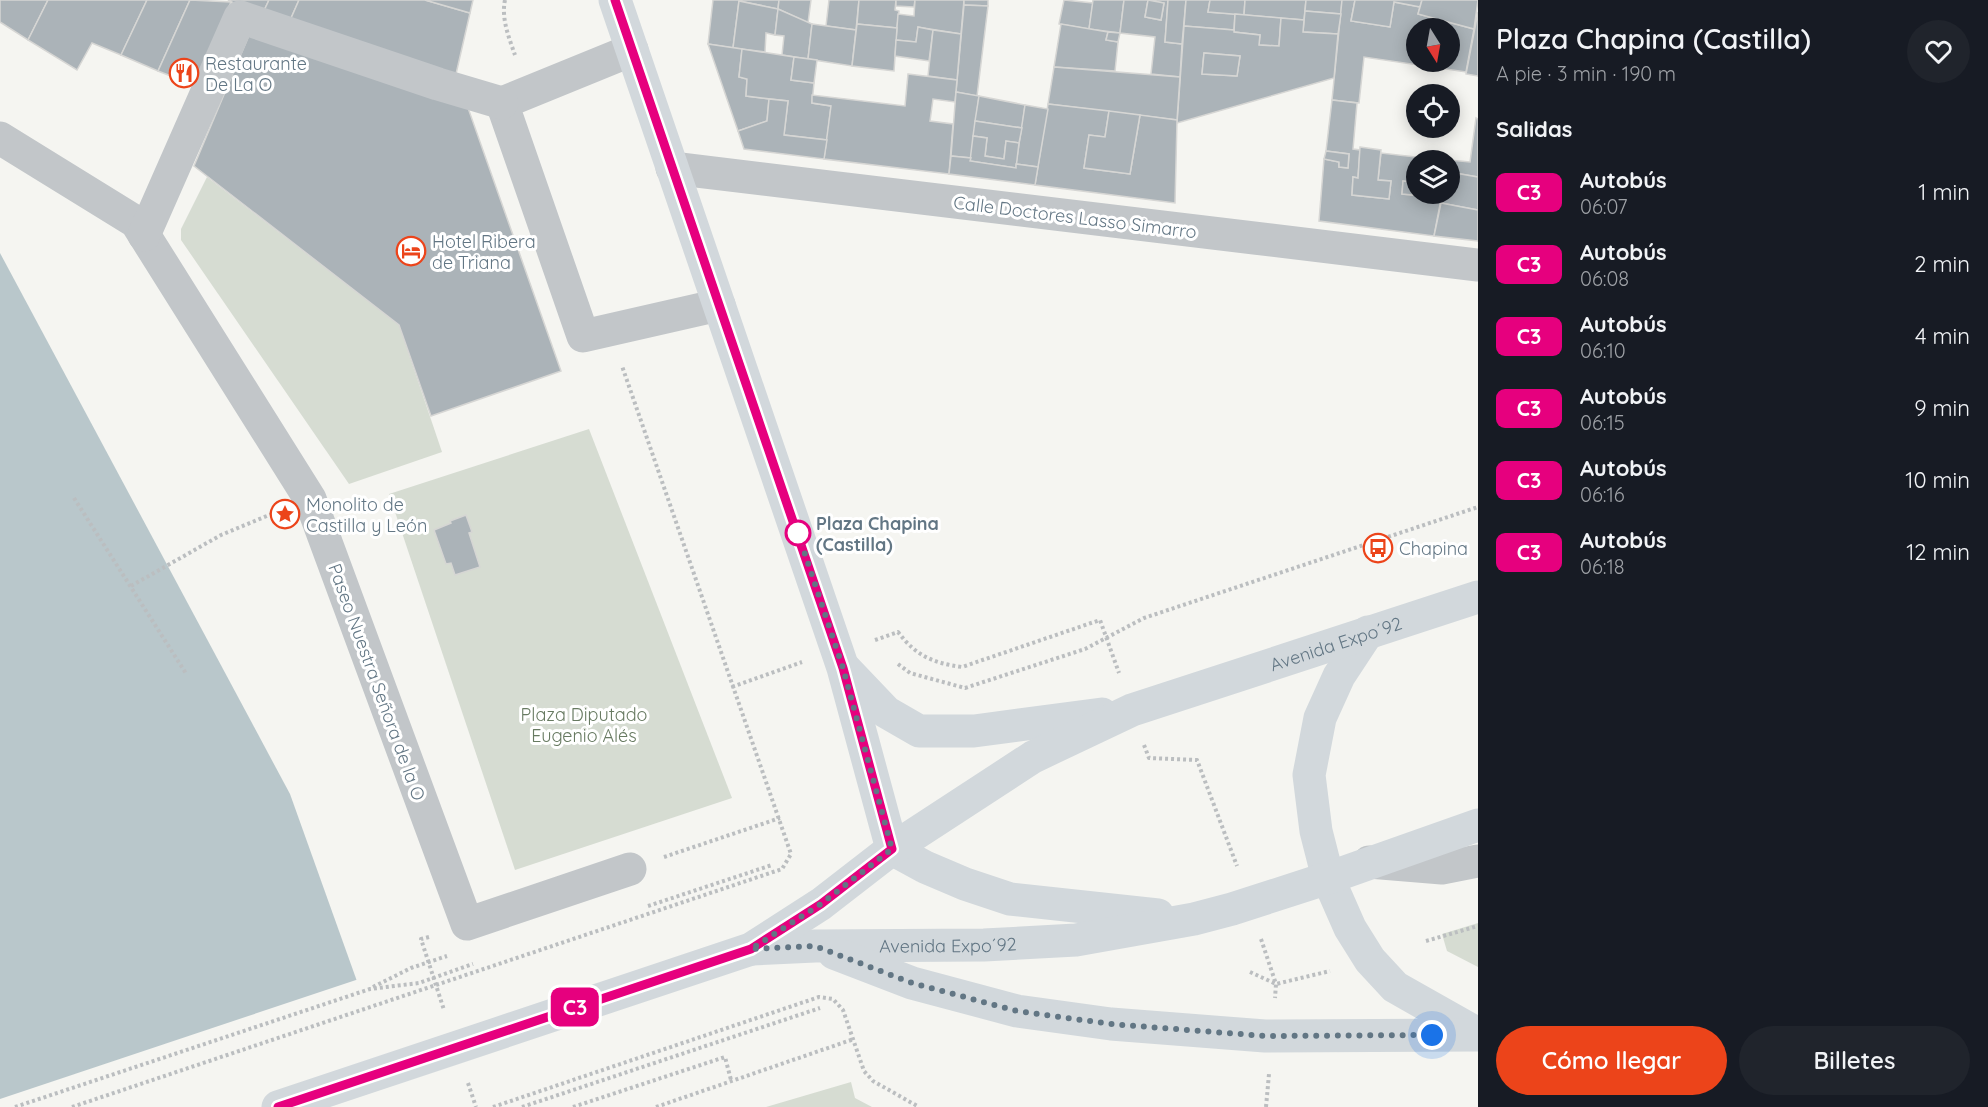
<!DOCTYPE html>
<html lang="es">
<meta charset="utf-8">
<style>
:root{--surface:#171b24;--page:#20242c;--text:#f1f3f6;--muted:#9ea1a6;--accent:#ec441a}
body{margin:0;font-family:Quicksand,sans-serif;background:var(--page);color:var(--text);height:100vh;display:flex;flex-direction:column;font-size:22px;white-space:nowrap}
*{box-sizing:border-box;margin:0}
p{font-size:20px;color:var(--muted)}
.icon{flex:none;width:33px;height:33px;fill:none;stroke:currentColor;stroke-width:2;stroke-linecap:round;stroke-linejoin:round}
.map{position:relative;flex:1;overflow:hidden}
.panel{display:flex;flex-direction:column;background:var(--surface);width:510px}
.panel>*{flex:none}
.badge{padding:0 12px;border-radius:9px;font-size:21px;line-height:39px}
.needle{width:39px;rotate:169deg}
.buttons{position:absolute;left:1406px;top:18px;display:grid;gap:12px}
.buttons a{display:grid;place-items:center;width:54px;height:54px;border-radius:50%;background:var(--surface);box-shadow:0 3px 15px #0003;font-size:30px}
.you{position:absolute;width:30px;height:30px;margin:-15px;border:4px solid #fff;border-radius:50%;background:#1a73e8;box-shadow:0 0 0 9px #1a73e833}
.map>.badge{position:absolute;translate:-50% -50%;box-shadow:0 0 0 3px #fff}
h2{padding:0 18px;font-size:22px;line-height:54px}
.round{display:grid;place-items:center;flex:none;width:63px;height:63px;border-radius:32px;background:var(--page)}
.headline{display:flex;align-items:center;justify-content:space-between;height:102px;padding:0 18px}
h1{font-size:28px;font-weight:600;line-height:45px}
.button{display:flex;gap:12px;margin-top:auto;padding:12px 18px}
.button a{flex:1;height:69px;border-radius:36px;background:var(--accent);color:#fff;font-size:24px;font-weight:600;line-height:69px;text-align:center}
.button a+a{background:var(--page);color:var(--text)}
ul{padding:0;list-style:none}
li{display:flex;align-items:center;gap:18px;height:72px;padding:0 18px}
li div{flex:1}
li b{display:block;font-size:22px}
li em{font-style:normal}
li .badge{min-width:66px;font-weight:700;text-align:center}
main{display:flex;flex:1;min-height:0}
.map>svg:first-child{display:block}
.green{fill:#d6dcd2}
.water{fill:#b9c7cb}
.pier{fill:#f5f5f1}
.building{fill:#abb3b8;stroke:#d6d6d4;stroke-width:1.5;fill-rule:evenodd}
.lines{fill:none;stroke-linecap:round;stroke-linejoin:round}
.path{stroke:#bbbec0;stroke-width:4;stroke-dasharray:3 3;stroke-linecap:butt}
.minor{stroke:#c2c6c9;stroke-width:33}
.major{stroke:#d2d8dc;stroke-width:33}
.line-casing{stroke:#fff;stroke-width:14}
.line{stroke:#e6007e;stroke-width:9}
.walk{stroke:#627684;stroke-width:6;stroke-dasharray:0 10.8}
.stop-dot{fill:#fff;stroke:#e6007e;stroke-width:3}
.labels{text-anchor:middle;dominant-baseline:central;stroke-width:6;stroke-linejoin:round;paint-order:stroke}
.poi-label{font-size:18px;fill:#627684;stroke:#fff;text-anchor:start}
.street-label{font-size:18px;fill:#627684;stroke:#fff}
.stop-label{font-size:18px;font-weight:bold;fill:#627684;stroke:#fff;text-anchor:start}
.park-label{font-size:18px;fill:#677a61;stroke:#fff}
</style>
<main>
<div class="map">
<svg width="1478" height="1107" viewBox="0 0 1478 1107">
<rect width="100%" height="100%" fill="#f5f5f1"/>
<g class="green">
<path d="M207,177L399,325L442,452L349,484L181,240V229Z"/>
<path d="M589,429L732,798L515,870L389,494Z"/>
<path d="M1478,923V967L1447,951L1442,934Z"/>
<path d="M851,1082L855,1098L872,1107H766Z"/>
</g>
<path class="water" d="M0,253L290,794L402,1107H0Z"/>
<path class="pier" d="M359,979L405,1107H0V1099Z"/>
<g class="building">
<path d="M0,0H48L28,40L0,22Z"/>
<path d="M48,0H147L121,55L92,43L77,70L28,40Z"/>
<path d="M147,0H190L158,71L121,55Z"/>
<path d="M190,0L231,2L194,85L158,71Z"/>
<path d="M228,0H269L261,17Z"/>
<path d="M269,0H299L288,25L261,17Z"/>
<path d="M299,0H425L470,13L456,74L288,25Z"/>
<path d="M425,0H473L470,13Z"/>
<path d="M713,0H779L778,9L739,1L733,48L708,44Z"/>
<path d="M779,0H811L808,23L778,9Z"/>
<path d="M829,0H859L856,30L826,26Z"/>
<path d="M859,0H896L895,10L899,11L897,28L857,24Z"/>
<path d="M896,0H915L914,7L896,6Z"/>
<path d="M915,0H964L961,34L918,27L916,42L896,40L898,14L914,16Z"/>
<path d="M964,0H988V6L964,5Z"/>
<path d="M1064,0L1093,3L1089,29L1059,24Z"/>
<path d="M1093,0H1124L1120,33L1089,29Z"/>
<path d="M1124,0H1168L1165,42L1182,44L1180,77L1151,74L1155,37L1120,33ZM1148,0L1164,3L1161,20L1145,17Z"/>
<path d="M1148,0L1164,3L1161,20L1145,17Z"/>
<path d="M1168,0H1186L1182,44L1165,42Z"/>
<path d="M1186,0H1210L1208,12L1235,14L1234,30L1184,26Z"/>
<path d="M1210,0H1245L1244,15L1208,12Z"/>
<path d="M1245,0H1306L1304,20L1244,15Z"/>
<path d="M1306,0H1342L1341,14L1305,11Z"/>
<path d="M1342,0H1355L1351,21L1390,27L1394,2L1420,7L1418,14L1474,29L1466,72L1364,57L1359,103L1332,100ZM1416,28H1449V62H1416Z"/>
<path d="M1355,0H1422L1420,7L1394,2L1390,27L1351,21Z"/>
<path d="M1422,0H1478L1474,29L1418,14Z"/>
<path d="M739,1L778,9L775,35L766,33L765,52L733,48Z"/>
<path d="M964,5L988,6L977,96L956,92Z"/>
<path d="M778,9L812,24L808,59L782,55L784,36L775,35Z"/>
<path d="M1305,11L1341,14L1338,34L1303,32Z"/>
<path d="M1478,12V76L1466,74Z"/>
<path d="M1235,14L1281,18L1279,46L1259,45L1260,35L1234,32Z"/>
<path d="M1281,18L1304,20L1303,32L1338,34L1334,78L1177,123L1184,26L1234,30V32L1260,35L1259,45L1279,46ZM1204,53L1240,56L1237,76L1202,74Z"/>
<path d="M812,24L856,30L852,66L808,59Z"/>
<path d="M857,24L897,28L894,71L852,66Z"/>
<path d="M1061,24L1108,32L1106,40L1118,42L1115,71L1054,67Z"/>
<path d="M918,27L933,30L929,61L895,56L896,40L916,42Z"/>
<path d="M252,28L467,105L561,371L431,416L399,325L194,166Z"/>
<path d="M933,30L961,34L957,80L928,76Z"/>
<path d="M1108,32L1120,33L1118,42L1106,40Z"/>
<path d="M708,44L742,49L739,77L747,79L746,96L769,99L767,121L738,131Z"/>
<path d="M742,49L794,57L791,80L814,83L812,103L831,106L827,140L784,135L788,101L746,96L747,79L739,77Z"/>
<path d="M1204,53L1240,56L1237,76L1202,74Z"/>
<path d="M794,57L817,60L814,83L791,80Z"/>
<path d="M1054,67L1180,77L1177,120L1048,104Z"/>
<path d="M908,74L957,80L955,102L933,99L930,121L953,124L949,174L824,159L831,106L812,103V95L905,106Z"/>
<path d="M956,92L979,96L971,158L951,156Z"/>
<path d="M979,96L1025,105L1022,128L975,121Z"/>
<path d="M769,99L788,101L784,135L827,140L824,159L744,149L738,131L767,121Z"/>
<path d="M1332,100L1357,103L1353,149L1360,150L1358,178L1353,177L1352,195L1389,199L1391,181L1378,180L1381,153L1442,160H1416V183L1403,181L1402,194L1434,197L1435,194H1442L1434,236L1319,221L1324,159L1339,162V167L1348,168L1349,154L1326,151Z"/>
<path d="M1048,104L1109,111L1105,137L1089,135L1084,168L1130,174L1140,115L1177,120L1175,203L1035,185Z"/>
<path d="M1025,105L1048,109L1038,167L1016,164Z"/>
<path d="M1109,111L1140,115L1130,174L1084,168L1089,135L1105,137Z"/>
<path d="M1476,118L1478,119V177L1449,172V160L1470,162Z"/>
<path d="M975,121L1022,128L1019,143L1006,141L1004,159L985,156L987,138L973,136Z"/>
<path d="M973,136L987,138L985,156L1004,159L1006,141L1019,143L1016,168L970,161Z"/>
<path d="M1360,147L1381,150L1378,180L1391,181L1389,199L1352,195L1353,177L1358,178Z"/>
<path d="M1326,151L1349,154L1348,168L1339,167V162L1324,159Z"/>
<path d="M951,156L971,158L970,161L1016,168V164L1038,167L1035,185L949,174Z"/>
<path d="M1449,172L1478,177V210L1441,203L1442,194H1449Z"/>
<path d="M1403,181L1416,183V194H1435L1434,197L1402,194Z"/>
<path d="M1441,203L1478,210V241L1434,236Z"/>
<path d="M466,515L472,532L469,533L480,567L455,575L451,563L446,564L434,530L451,523L450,521Z"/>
</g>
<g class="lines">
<g class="path">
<path d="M505,0C501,18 509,38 515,55"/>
<path d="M74,498L187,675"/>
<path d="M131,586L221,535L274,513"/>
<path d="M875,640L898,632C916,656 933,663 962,667L1100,620L1119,673"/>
<path d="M898,664L910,673L965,688L1085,649L1144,618L1478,507"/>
<path d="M732,687L802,662"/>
<path d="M1144,745L1149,758L1197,760L1237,866"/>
<path d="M664,857L780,818"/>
<path d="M648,906L772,865"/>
<path d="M429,937L421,939L444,1010"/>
<path d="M1261,939L1276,984L1275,998"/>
<path d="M1426,941L1478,926"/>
<path d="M1250,972L1276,984L1330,971"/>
<path d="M373,987L411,968L447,956"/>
<path d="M468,1083L476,1107"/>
<path d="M15,1107L370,989L419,983L473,964"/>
<path d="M72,1107L782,869L791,854L622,366"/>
<path d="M493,1107L819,997L833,999L843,1010L864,1071L873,1081L919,1107"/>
<path d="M522,1107L820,1008"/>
<path d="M573,1107L725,1057L731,1080"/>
<path d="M656,1107L854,1039"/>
<path d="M1266,1107L1269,1074"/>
</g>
<g class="minor">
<path d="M632,50L502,103L583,336L719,305"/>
<path d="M0,138L136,222L310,499L467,924L630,869"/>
<path d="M672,168L1478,265"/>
<path d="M144,235L240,17L438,84L502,103"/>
<path d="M1369,862L1442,868L1478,861"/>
</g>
<g class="major">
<path d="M615,0L843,668L892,849"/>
<path d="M1368,632L1339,676L1320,718L1309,775L1316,831L1328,878L1350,928L1370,960L1395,987L1478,1034"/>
<path d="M845,669L886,712L919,731H974L1102,714"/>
<path d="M892,849L925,867L965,884L1010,899L1158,915"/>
<path id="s1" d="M752,949L815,946L984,945L1076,940L1194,919L1232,909L1328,878L1478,825"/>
<path d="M834,953L912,983L1017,1011L1111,1024L1265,1036L1478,1035"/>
<path id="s2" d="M278,1107L751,949L821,904L892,849L1033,757L1132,710L1478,597"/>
</g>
</g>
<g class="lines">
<g class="line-casing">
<path id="line" d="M278,1107L751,949L821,904L892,849L843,668L615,0"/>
</g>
<use href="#line" class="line"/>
<path class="walk" d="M798,533L843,668L892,849L821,904L751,949L815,946L912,983L1017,1011L1111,1024L1265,1036L1432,1035"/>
</g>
<defs>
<g id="restaurant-ring" transform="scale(1.5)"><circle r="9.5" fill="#fff" stroke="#ec441a" stroke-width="1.5"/><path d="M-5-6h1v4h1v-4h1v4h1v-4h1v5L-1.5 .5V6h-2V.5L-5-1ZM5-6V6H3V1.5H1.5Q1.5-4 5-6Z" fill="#ec441a"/></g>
<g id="hotel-ring" transform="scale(1.5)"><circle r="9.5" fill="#fff" stroke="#ec441a" stroke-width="1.5"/><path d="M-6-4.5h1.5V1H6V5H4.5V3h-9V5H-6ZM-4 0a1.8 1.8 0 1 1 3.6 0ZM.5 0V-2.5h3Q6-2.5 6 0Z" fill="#ec441a"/></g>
<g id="sight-ring" transform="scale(1.5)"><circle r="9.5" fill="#fff" stroke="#ec441a" stroke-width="1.5"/><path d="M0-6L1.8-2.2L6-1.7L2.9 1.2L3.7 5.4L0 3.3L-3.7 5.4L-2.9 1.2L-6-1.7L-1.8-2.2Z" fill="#ec441a"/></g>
<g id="bus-ring" transform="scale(1.5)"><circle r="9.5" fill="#fff" stroke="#ec441a" stroke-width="1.5"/><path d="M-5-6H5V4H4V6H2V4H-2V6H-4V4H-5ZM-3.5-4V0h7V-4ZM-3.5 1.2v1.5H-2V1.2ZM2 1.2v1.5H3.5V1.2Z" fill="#ec441a"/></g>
</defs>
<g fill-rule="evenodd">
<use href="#restaurant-ring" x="184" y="73"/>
<use href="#hotel-ring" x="411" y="251"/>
<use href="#sight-ring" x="285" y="514"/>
<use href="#bus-ring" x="1378" y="548"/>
</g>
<circle class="stop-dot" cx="798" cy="533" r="12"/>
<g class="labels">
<g class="poi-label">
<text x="205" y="63">Restaurante<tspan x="205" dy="21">De La O</tspan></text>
<text x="432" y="241">Hotel Ribera<tspan x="432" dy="21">de Triana</tspan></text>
<text x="306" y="504">Monolito de<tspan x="306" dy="21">Castilla y León</tspan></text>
<text x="1399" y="548">Chapina</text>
</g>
<g class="street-label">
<text transform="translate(1075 217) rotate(7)">Calle Doctores Lasso Simarro</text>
<text stroke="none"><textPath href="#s2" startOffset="1164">Avenida Expo´92</textPath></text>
<text transform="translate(377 682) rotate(70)">Paseo Nuestra Señora de la O</text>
<text stroke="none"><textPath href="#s1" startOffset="196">Avenida Expo´92</textPath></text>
</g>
<g class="stop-label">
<text x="816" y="523">Plaza Chapina<tspan x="816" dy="21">(Castilla)</tspan></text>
</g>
<g class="park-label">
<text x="584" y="714">Plaza Diputado<tspan x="584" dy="21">Eugenio Alés</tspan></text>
</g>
</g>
</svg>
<div class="buttons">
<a><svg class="needle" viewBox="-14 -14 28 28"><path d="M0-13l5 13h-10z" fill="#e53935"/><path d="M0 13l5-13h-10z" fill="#9ea1a6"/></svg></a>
<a><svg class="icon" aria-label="locate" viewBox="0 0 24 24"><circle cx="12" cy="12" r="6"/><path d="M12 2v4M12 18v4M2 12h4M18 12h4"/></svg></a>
<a><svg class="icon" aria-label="layers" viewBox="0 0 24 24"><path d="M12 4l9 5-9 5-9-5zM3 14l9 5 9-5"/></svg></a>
</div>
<div class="you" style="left:1432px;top:1035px"></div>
<b class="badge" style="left:575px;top:1007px;background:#e6007e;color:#fff">C3</b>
</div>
<section class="panel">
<div class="headline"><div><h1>Plaza Chapina (Castilla)</h1><p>A pie · 3 min · 190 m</p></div><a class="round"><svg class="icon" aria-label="heart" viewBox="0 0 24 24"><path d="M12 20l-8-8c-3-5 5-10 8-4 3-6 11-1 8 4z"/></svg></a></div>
<h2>Salidas</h2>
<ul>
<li><span class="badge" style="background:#e6007e;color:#fff">C3</span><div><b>Autobús</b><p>06:07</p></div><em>1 min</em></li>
<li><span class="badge" style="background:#e6007e;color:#fff">C3</span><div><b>Autobús</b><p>06:08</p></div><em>2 min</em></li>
<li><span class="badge" style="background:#e6007e;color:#fff">C3</span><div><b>Autobús</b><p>06:10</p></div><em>4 min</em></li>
<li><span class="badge" style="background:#e6007e;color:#fff">C3</span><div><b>Autobús</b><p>06:15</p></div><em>9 min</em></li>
<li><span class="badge" style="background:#e6007e;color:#fff">C3</span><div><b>Autobús</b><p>06:16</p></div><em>10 min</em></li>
<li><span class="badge" style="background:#e6007e;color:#fff">C3</span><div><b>Autobús</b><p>06:18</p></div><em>12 min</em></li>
</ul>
<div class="button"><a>Cómo llegar</a><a>Billetes</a></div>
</section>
</main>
